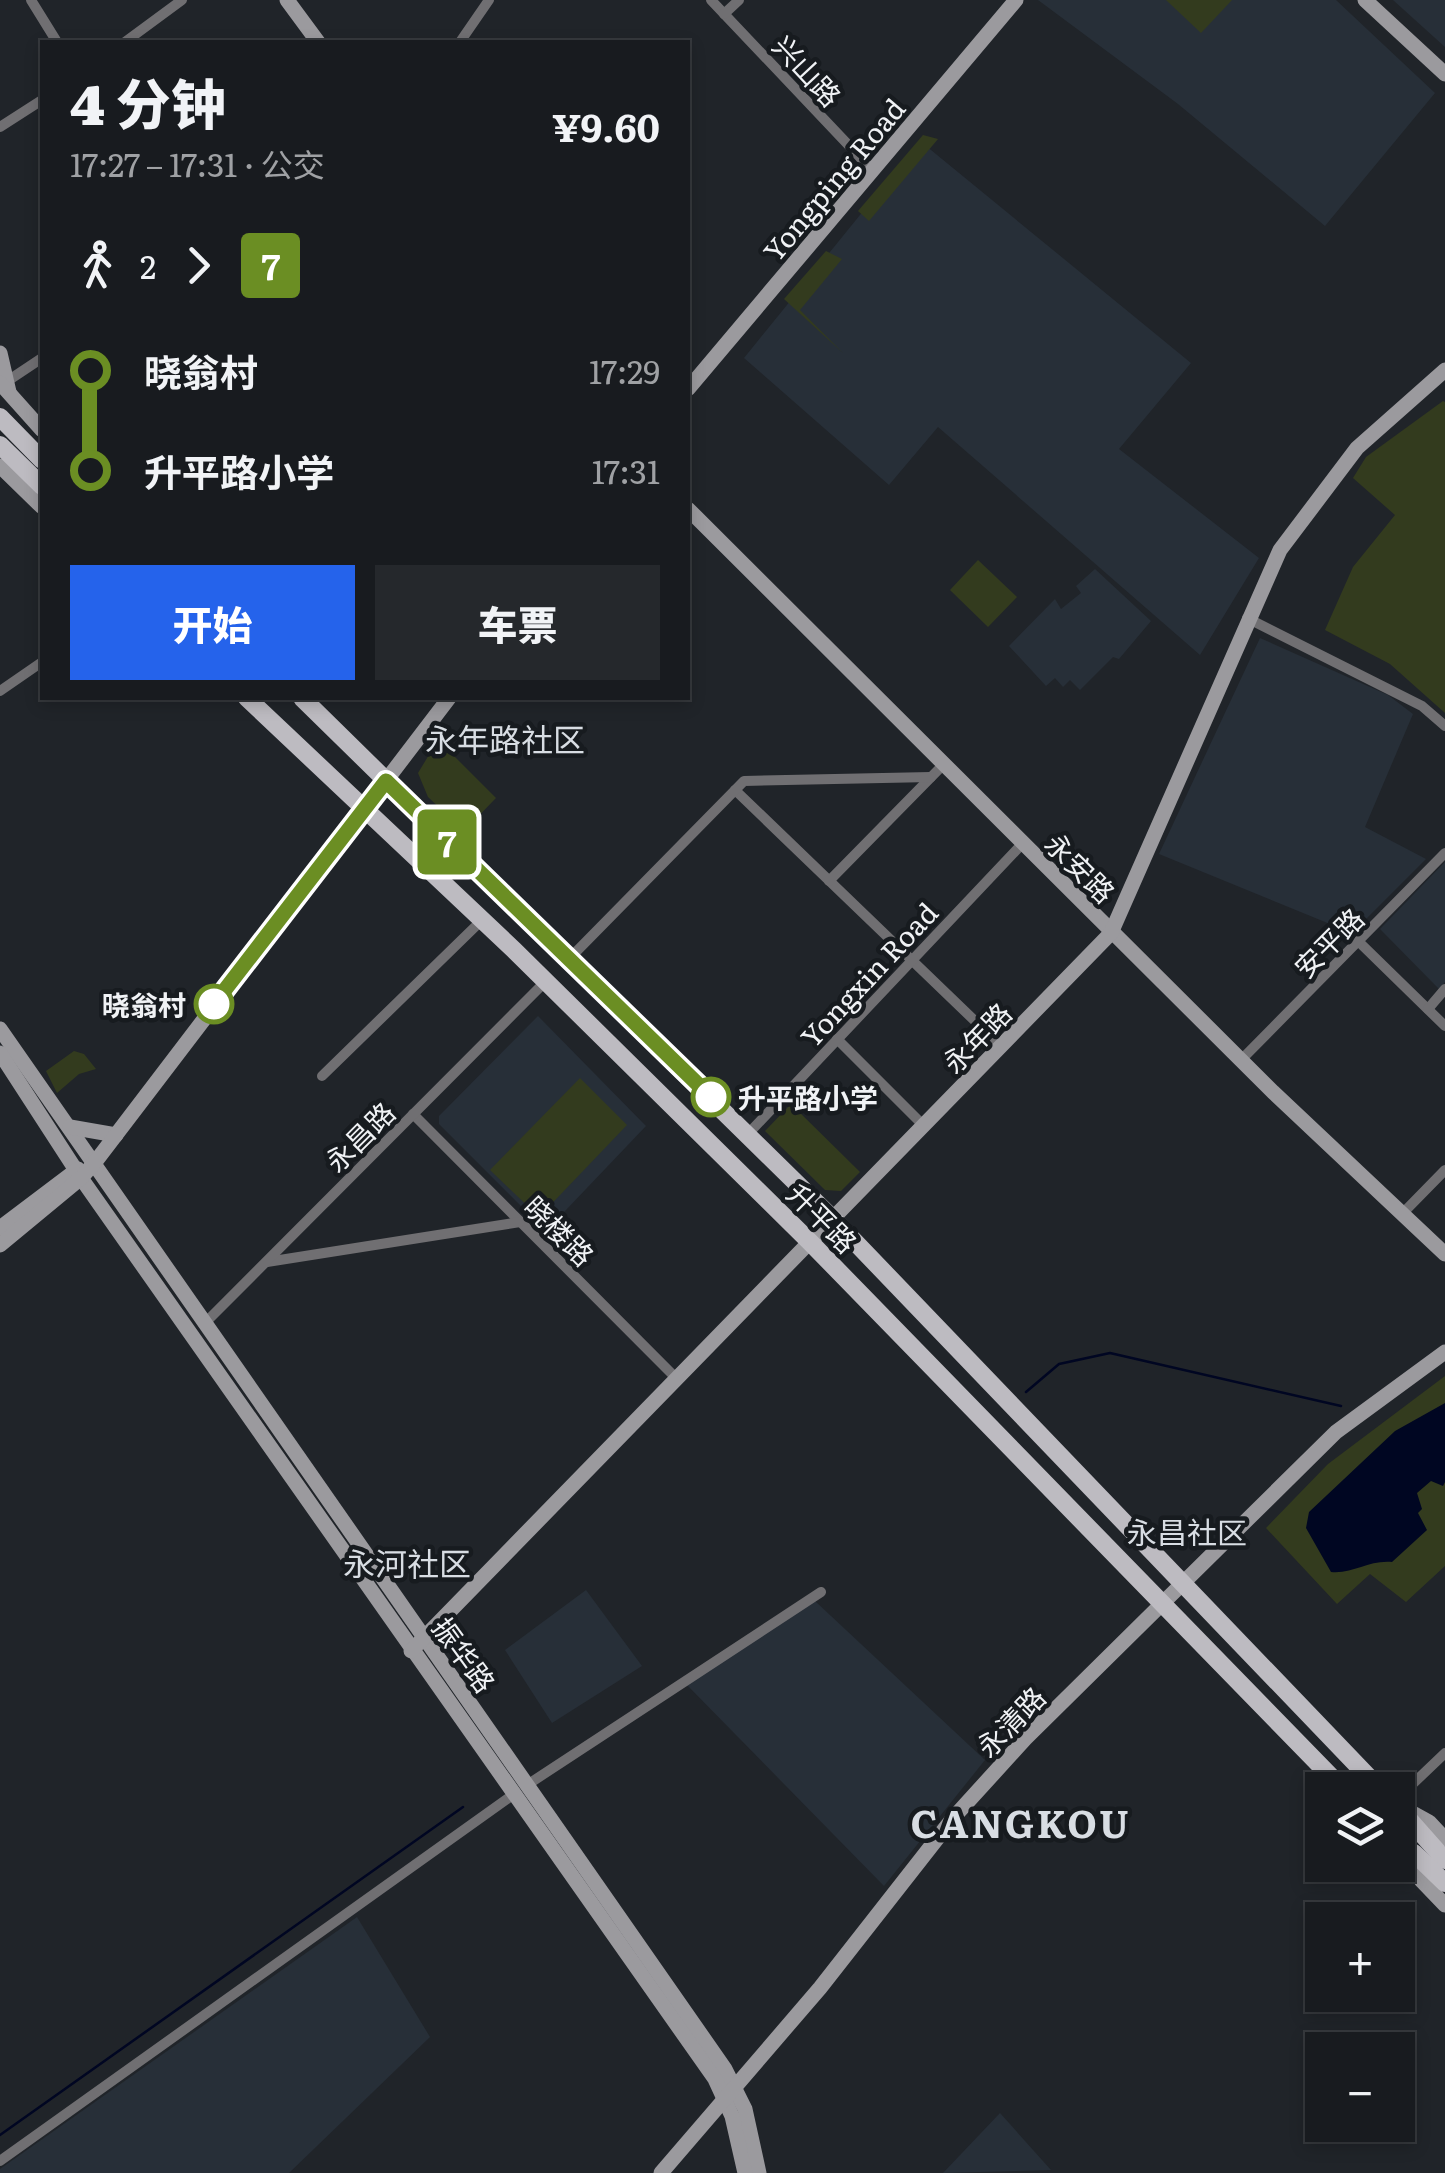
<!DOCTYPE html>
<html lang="zh">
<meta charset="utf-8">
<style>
:root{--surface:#181b1f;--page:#25282c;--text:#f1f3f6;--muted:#9fa1a4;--line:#36393d;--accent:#2563eb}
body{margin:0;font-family:Literata,"Noto Sans SC",serif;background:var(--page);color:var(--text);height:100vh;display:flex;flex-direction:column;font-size:38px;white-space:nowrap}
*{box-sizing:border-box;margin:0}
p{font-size:32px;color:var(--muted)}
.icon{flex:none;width:55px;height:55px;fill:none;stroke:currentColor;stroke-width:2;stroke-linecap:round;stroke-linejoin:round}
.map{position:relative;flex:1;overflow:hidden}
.sheet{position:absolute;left:40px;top:40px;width:650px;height:660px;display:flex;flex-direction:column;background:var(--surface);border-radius:0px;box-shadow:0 5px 15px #0003,0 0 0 2px var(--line)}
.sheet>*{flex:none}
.badge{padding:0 20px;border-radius:8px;font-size:35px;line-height:65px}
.fabs{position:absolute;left:1305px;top:1772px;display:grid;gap:20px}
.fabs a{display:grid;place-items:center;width:110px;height:110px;border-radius:0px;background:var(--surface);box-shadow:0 5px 15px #0003,0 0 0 2px var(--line);font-size:50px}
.map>.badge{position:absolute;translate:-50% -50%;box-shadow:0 0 0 5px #fff}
.legs{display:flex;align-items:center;gap:15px;height:110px;padding:0 30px;font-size:32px}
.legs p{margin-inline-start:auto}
.overview{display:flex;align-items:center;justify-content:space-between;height:170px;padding:0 30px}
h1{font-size:55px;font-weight:800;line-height:75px}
.button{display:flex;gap:20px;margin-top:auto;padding:20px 30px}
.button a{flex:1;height:115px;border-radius:0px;background:var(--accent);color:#fff;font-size:40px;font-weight:800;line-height:115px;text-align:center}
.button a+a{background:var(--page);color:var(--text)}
ul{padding:0 30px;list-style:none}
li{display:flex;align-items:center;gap:35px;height:100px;font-size:38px}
li i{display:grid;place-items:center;width:15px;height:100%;margin:0 12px;background:currentColor}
li i::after{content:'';width:25px;height:25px;margin:-12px;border:8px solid;border-radius:50%;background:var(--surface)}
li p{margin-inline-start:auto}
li:first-child i{background:linear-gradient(#0000 50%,currentColor 0)}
li:last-child i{background:linear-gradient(currentColor 50%,#0000 0)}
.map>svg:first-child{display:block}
.built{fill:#272f38}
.green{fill:#333b1e}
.water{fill:#000622}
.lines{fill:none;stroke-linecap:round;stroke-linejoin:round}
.stream{stroke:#000622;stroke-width:2.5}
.street{stroke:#706f72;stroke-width:10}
.secondary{stroke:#9b9a9e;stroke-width:15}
.primary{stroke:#bdbbc1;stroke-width:18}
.line-1-casing{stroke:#fff;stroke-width:22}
.line-1{stroke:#6b8e23;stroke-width:15}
.stop-1-dot{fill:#fff;stroke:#6b8e23;stroke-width:5}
.labels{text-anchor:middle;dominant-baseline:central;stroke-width:9;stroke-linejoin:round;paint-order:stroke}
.street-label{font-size:28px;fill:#f0f2f5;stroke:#171b1f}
.stop-label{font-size:28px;font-weight:bold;fill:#f0f2f5;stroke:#171b1f;text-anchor:end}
.neighbourhood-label{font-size:30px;fill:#d8dde3;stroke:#171b1f}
.quarter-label{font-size:32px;fill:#d8dde3;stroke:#171b1f}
.district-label{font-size:38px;font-weight:bold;letter-spacing:2.5px;fill:#d8dde3;stroke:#171b1f}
</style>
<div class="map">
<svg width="1445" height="2173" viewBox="0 0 1445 2173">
<rect width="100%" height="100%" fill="#202429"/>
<g class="built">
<path d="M1038,0H1336L1435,93L1325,226L1178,104Z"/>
<path d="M1393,0H1445V47Z"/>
<path d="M920,141L1191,363L1119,449L1259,558L1200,655L938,427L889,485L744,358Z"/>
<path d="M1095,569L1151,621L1119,659L1113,657L1080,690L1070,680L1063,687L1055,678L1046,686L1009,646L1055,599L1061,609L1081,593L1076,586Z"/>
<path d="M1260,638L1388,695L1413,714L1365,827L1426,859L1352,933L1159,854Z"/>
<path d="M1445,862V982L1439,989L1380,929Z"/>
<path d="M538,1016L646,1126L546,1231L439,1124V1116Z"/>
<path d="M586,1590L642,1666L552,1723L505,1650Z"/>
<path d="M815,1601L985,1760L884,1886L685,1683Z"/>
<path d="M357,1917L430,2037L289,2173H0V2169Z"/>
<path d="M1000,2113L1051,2170L943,2173Z"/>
</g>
<g class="green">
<path d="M1166,0H1232L1201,33Z"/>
<path d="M923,135L938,139L869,221L858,211Z"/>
<path d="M826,251L842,259L800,310L843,353L784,299Z"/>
<path d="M1443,401L1445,402V713L1390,664L1325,630L1353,567L1395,515L1353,478L1366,457Z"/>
<path d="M978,560L1017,597L988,627L950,590Z"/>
<path d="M438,740L496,798L464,831L428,797L418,773Z"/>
<path d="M74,1051L84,1054L96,1069L79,1074L57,1093L46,1071Z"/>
<path d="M580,1078L627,1125L539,1217L490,1170Z"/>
<path d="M791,1104L860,1172L841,1191L825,1190L765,1131Z"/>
<path d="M1445,1376V1566L1406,1602L1370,1574L1337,1604L1266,1528L1328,1464Z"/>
</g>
<path class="water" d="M1445,1403V1482L1443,1486L1431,1481L1417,1493L1422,1509L1418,1513L1427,1530L1392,1562C1368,1560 1354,1574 1331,1572L1306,1528L1309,1512L1395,1431Z"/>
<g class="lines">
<g class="stream">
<path d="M1026,1392L1059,1364L1110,1353L1341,1406"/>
<path d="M0,2135L463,1807"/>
</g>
<g class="street">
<path d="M31,0L57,42"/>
<path d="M711,0L873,171"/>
<path d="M724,14L739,0"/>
<path d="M125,42L182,0"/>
<path d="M460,42L489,0"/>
<path d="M0,127L42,100"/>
<path d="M9,380L42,358"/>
<path d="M1247,618L1422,706L1445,726"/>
<path d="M0,691L42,662"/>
<path d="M735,790L1002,1047"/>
<path d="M829,881L942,766"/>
<path d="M1360,943L1445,1026"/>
<path d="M568,960L744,781L931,777"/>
<path d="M1428,1009L1445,989"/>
<path d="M837,1039L924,1126"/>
<path d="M1241,1060L1445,853"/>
<path d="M322,1076L482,920"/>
<path d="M413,1114L676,1378"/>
<path d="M747,1135L1022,844"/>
<path d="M1402,1214L1445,1170"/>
<path d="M267,1262L520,1222"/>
<path d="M205,1323L545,982"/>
<path d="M527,1785L821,1592"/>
<path d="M1398,1798L1445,1753"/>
<path d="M0,2161L514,1794"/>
</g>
<g class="secondary">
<path d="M287,0L318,42"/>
<path d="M1365,0L1445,74"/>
<path d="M0,353L9,392"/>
<path d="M0,383L42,430"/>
<path d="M688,389L1016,0"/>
<path d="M0,466L42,507"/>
<path d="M688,509L1273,1092L1445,1254"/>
<path d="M0,1029L725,2069L745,2109L759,2173"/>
<path d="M0,1053L81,1178L715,2079L732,2116L745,2173"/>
<path d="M70,1127L116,1135"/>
<path d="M0,1228L78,1169"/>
<path d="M0,1245L81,1178L96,1161L449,698"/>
<path d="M411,1651L1111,933L1280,550L1357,448L1445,370"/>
<path d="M1400,1806L1429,1822L1445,1839"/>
<path d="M1398,1845L1421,1880L1445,1905"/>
<path d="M661,2173L820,1988L954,1817L1025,1739L1336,1432L1445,1352"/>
</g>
<g class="primary">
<path d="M0,417L42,460"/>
<path d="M0,445L42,486"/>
<path d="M247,698L514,950L809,1241L1344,1790"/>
<path d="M302,698L833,1219L1381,1790"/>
<path d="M1398,1807L1445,1860"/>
<path d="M1398,1844L1414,1853L1445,1883"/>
</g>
</g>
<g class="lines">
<g class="line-1-casing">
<path id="line-1" d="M214,1004L386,781L711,1097"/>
</g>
<use href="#line-1" class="line-1"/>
</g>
<g class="stop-1-dot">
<circle cx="214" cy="1004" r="18"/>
<circle cx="711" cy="1097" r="18"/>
</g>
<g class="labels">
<g class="street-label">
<text transform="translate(808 70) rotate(47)">兴山路</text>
<text transform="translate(833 179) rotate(-50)">Yongping Road</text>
<text transform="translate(1081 867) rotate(45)">永安路</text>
<text transform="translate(1328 942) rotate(-45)">安平路</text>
<text transform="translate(868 974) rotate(-47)">Yongxin Road</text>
<text transform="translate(976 1037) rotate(-46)">永年路</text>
<text transform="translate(359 1136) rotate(-45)">永昌路</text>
<text transform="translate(823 1217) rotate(45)">升平路</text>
<text transform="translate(560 1230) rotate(45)">晓楼路</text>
<text transform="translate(465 1654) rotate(54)">振华路</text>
<text transform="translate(1010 1721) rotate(-46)">永清路</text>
</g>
<g class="stop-label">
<text x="186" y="1004">晓翁村</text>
<text x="738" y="1097" text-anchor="start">升平路小学</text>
</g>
<g class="neighbourhood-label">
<text x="1187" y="1531">永昌社区</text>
</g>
<g class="quarter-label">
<text x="505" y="738">永年路社区</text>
<text x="407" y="1562">永河社区</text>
</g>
<g class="district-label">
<text x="1021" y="1821">CANGKOU</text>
</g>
</g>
</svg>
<div class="fabs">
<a><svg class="icon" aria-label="layers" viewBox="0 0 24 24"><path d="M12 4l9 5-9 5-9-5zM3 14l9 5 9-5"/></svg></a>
<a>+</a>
<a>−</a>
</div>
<b class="badge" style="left:447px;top:842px;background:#6b8e23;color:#fff">7</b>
<section class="sheet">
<div class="overview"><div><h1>4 分钟</h1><p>17:27 – 17:31 · 公交</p></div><b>¥9.60</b></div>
<div class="legs"><svg class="icon" aria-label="walk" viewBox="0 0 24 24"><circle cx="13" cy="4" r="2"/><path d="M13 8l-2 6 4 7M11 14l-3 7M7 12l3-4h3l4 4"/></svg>2<svg class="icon" aria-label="forward" viewBox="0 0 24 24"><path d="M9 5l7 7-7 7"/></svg><b class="badge" style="background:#6b8e23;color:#fff">7</b></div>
<ul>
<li><i style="color:#6b8e23"></i><b>晓翁村</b><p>17:29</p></li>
<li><i style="color:#6b8e23"></i><b>升平路小学</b><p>17:31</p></li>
</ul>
<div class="button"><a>开始</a><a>车票</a></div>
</section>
</div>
